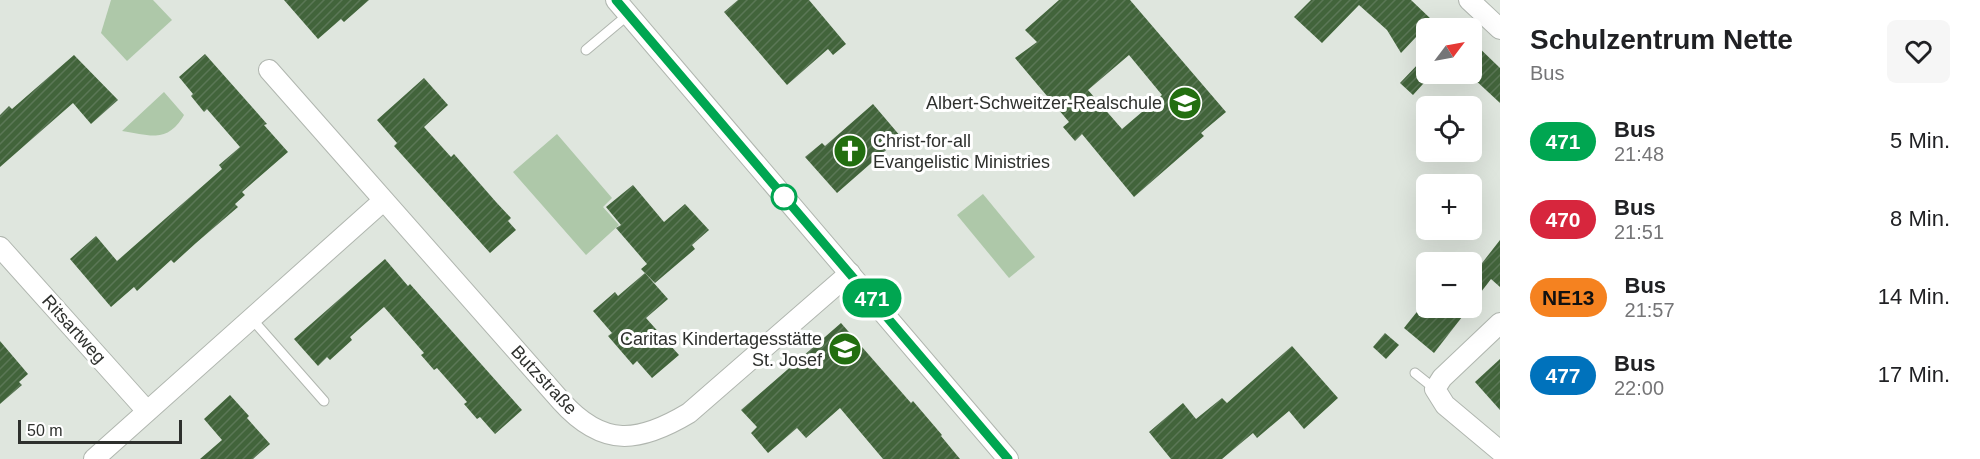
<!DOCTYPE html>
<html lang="de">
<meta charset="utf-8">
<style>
:root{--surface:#fff;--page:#f6f6f6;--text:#202124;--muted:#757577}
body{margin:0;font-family:Arial,sans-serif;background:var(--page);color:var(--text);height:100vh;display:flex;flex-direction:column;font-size:22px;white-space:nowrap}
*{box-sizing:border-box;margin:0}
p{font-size:20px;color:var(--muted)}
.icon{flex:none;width:33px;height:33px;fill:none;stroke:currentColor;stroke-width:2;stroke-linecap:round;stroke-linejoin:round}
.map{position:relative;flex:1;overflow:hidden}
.details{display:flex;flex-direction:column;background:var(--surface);width:480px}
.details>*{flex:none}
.badge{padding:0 12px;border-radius:20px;font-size:21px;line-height:39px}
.needle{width:39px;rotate:58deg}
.tools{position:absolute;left:1416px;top:18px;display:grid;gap:12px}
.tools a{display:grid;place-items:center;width:66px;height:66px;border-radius:9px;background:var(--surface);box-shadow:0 6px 24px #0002;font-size:30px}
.scale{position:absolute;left:18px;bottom:15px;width:164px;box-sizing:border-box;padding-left:6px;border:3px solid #2e302d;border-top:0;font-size:16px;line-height:21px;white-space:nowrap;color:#2e302d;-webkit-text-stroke:4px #fff;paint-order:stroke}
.map>.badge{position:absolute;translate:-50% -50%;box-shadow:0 0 0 3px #fff}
.round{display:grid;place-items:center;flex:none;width:63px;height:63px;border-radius:9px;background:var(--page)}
.headline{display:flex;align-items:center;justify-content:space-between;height:102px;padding:0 30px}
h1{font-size:28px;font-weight:800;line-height:45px}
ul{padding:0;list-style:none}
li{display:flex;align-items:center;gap:18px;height:78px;padding:0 30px}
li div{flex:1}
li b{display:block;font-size:22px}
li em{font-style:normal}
li .badge{min-width:66px;font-weight:700;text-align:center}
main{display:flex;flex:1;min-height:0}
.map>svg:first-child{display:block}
.park{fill:#aec8a9}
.building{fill:url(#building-hatch);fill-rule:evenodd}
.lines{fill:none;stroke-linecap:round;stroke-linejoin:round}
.lane-casing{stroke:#b0b6af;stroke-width:11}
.street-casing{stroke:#b0b6af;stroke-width:22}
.lane{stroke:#fff;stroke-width:9}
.street{stroke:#fff;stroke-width:20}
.line-casing{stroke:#fff;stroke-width:14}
.line{stroke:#00a651;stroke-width:9}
.stop-dot{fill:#fff;stroke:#00a651;stroke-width:3}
.labels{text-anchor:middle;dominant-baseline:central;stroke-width:6;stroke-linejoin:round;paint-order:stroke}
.poi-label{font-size:18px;fill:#2e302d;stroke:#fff;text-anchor:end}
.street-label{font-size:18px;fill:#2e302d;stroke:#fff}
</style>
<main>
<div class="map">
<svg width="1500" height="459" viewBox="0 0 1500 459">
<defs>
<pattern id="building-hatch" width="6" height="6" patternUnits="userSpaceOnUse" patternTransform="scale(1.5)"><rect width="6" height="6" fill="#42643b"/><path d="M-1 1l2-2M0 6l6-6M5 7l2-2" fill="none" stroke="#5b7756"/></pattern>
</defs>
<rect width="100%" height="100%" fill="#dfe6de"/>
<g class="park">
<path d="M111,0H153L172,20L127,61L101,33Z"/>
<path d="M164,92L184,115C167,144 150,135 122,131Z"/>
<path d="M557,134L612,198L603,207L619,225L586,255L513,172Z"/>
<path d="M983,194L1035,257L1009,278L957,215Z"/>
</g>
<g class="building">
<path d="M284,0H369L344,22L341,19L318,39Z"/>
<path d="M738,0H809L846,44L833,55L828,49L787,85L724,12Z"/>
<path d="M1059,0H1130L1226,112L1201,133L1204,136L1134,197L1082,134L1075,141L1063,127L1069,122L1015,58L1037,42L1025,30ZM1129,55L1162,95L1122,129L1088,90Z"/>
<path d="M1311,0H1411L1432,20L1401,53L1387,30L1359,5L1322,43L1294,17Z"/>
<path d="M1472,41L1500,68V103L1472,77Z"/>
<path d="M205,54L267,124L264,125L288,152L242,192L245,195L235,204L238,207L196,243L174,263L171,260L137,291L134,287L111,307L70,259L96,236L117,261L222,169L219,165L240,147L207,109L204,112L191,96L193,94L179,77Z"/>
<path d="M74,55L118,100L91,124L73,103L0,167V115L9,106L12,109Z"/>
<path d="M1420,62L1426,68V74H1432L1413,95L1400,83Z"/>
<path d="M424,78L448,105L424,127L451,157L454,154L496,202L511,218L508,221L516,230L490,253L394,146L397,143L377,120Z"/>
<path d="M873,104L901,137L837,193L805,157L822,143L825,146Z"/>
<path d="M633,185L664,222L685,204L709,230L692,245L695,249L655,283L641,269L647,264L616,228L621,225L606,207Z"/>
<path d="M1500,240V287L1491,279L1472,304V276Z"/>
<path d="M385,259L408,286L410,284L522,410L495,434L480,417L477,419L464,404L467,402L437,368L434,370L421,355L424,353L384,307L350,337L352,340L330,360L327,357L318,366L294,339Z"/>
<path d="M645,273L668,299L646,318L679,355L652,378L637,361L633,365L608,336L612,333L593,311L615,292L618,296Z"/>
<path d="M1420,308H1469L1434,353L1404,328Z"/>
<path d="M841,323L911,403L913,401L942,435L941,436L960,459H883L840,408L806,438L797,428L768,453L751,433L757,427L741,410Z"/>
<path d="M1385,333L1399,345L1386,359L1373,347Z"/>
<path d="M0,341L28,374L19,382L22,385L0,404Z"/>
<path d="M1292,346L1338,398L1304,429L1289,411L1257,438L1253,433L1222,459H1171L1149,432L1183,403L1196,419L1222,398L1227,403Z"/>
<path d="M1500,359V410L1475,382Z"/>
<path d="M230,395L249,416L247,418L270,444L253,459H200L222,440L204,419Z"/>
</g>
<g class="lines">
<g class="lane-casing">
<g id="lane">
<path d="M586,50L629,14"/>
<path d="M251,318L324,401"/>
<path d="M1415,373L1435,389"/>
</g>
</g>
<g class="street-casing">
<g id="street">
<path d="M616,0L1008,459"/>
<path d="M1469,0L1500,29"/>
<path d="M269,70L561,401C603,448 639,443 689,413L850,273"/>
<path d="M0,247L147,411"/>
<path d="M1500,323L1442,378L1435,389L1445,405L1500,451"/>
<path d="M94,459L383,201"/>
</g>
</g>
<use href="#lane" class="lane"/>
<use href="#street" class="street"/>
</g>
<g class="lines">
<g class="line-casing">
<path id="line" d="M616,0L1008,459"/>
</g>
<use href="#line" class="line"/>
</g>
<defs>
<g id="school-disc" transform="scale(1.725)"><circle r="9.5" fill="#226e10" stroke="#fff"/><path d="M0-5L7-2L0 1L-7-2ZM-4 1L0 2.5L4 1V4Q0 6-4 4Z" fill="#fff"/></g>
<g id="church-disc" transform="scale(1.725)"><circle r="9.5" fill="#226e10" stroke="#fff"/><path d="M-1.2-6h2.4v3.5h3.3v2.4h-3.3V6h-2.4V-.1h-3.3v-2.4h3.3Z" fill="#fff"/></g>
</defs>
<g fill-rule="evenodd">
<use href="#school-disc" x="1185" y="103"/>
<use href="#church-disc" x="850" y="151"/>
<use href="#school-disc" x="845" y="349"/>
</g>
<circle class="stop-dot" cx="784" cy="197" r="12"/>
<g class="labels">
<g class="poi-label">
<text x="1162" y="103">Albert-Schweitzer-Realschule</text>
<text x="873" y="141" text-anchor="start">Christ-for-all<tspan x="873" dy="21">Evangelistic Ministries</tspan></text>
<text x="822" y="339">Caritas Kindertagesstätte<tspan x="822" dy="21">St. Josef</tspan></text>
</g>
<g class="street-label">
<text transform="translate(74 329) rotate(48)">Ritsartweg</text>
<text transform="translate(544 380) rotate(47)">Butzstraße</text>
</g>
</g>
</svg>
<div class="tools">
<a><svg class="needle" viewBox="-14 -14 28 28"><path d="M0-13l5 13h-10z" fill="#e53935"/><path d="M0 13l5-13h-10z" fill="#757577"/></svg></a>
<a><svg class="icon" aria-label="locate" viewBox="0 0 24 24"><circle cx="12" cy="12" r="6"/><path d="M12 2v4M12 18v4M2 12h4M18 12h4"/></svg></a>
<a>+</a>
<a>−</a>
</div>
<div class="scale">50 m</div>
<b class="badge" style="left:872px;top:298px;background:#00a651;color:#fff">471</b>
</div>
<section class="details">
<div class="headline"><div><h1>Schulzentrum Nette</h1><p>Bus</p></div><a class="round"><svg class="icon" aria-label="heart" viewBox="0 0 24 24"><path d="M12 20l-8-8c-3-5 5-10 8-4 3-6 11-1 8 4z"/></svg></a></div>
<ul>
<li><span class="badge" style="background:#00a651;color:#fff">471</span><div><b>Bus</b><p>21:48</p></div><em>5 Min.</em></li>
<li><span class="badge" style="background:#d7263d;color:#fff">470</span><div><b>Bus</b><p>21:51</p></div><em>8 Min.</em></li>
<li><span class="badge" style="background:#f58220;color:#111">NE13</span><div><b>Bus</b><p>21:57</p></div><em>14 Min.</em></li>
<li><span class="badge" style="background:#0072bc;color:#fff">477</span><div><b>Bus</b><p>22:00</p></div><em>17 Min.</em></li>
</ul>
</section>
</main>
